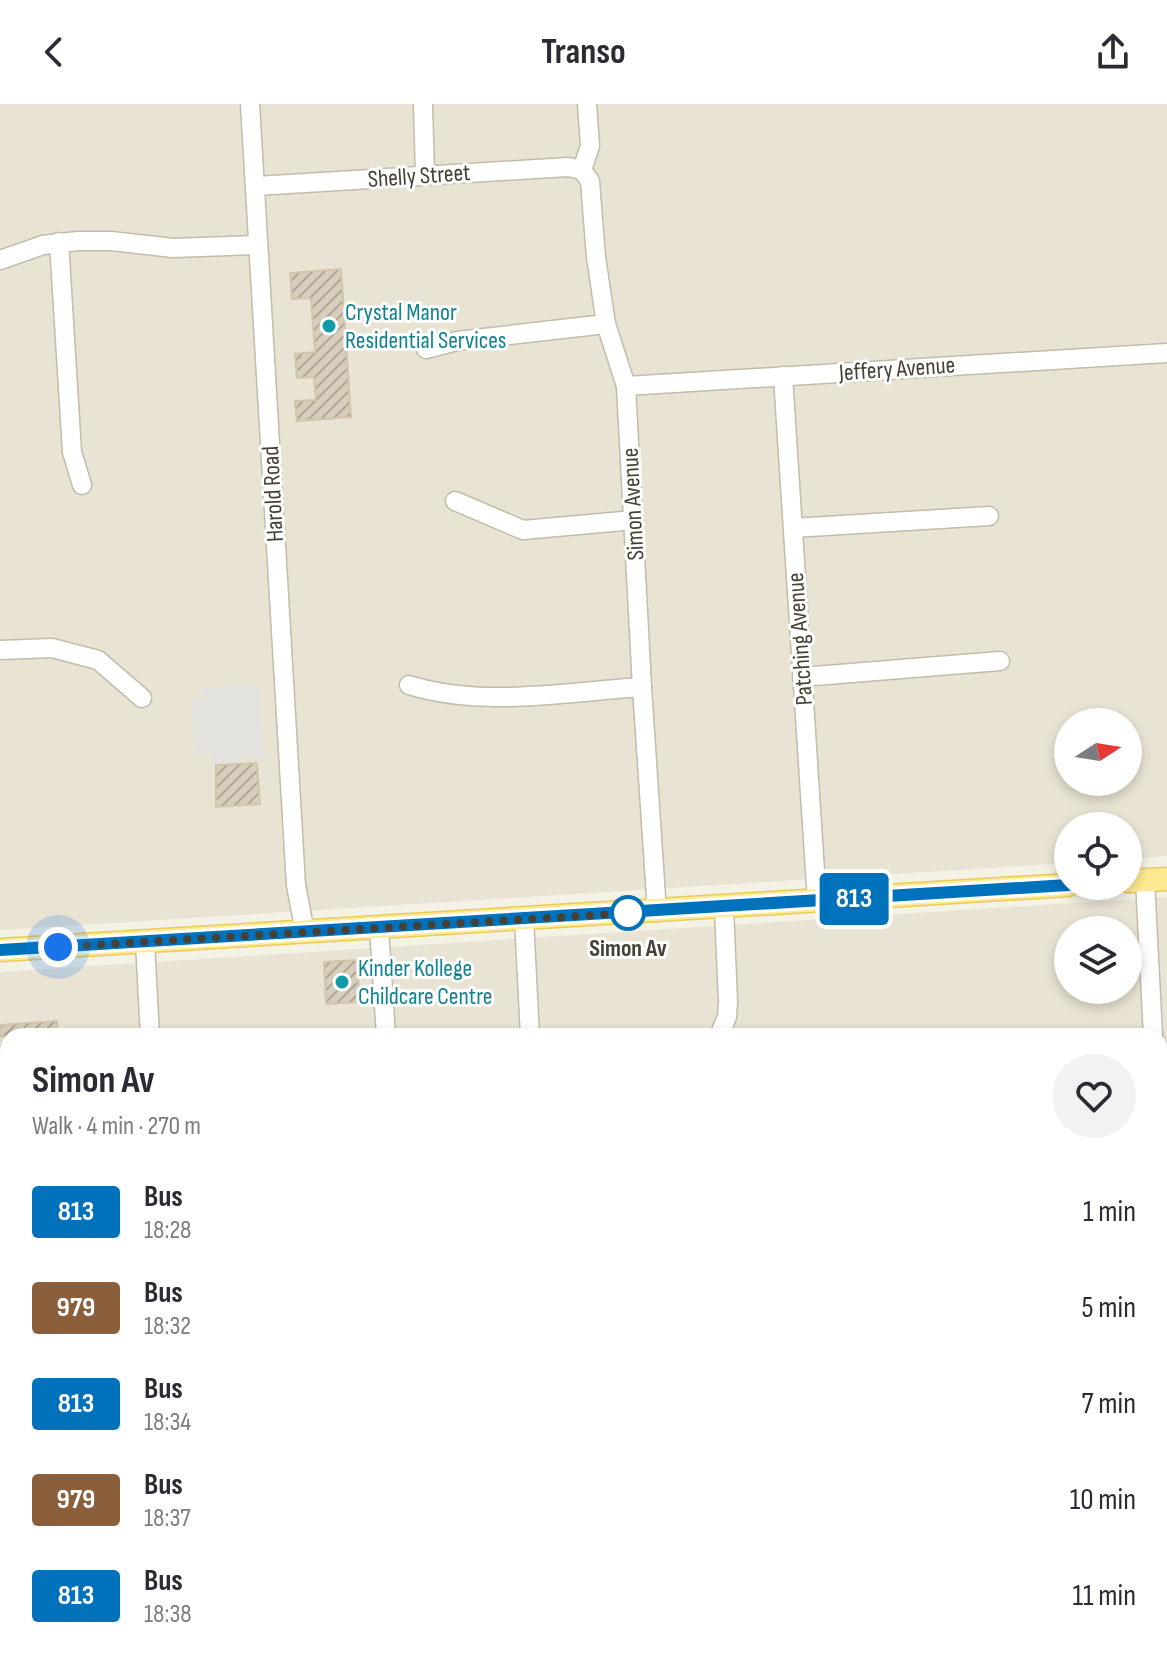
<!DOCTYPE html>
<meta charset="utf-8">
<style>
:root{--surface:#fff;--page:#f2f2f3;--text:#2b2b33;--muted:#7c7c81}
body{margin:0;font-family:"Sofia Sans Condensed",sans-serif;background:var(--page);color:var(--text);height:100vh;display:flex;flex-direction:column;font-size:30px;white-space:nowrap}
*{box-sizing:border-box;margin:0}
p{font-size:26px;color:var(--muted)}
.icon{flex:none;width:44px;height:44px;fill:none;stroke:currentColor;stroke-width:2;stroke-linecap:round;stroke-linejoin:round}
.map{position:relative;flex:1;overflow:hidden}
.sheet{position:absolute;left:0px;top:924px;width:1168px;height:634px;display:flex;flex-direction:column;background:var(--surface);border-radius:24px 24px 0 0;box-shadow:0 4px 12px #0003}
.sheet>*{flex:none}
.badge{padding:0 16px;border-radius:6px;font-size:28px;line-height:52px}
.needle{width:52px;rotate:78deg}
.fabs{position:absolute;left:1054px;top:604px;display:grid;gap:16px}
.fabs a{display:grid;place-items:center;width:88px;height:88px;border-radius:50%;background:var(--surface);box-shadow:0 4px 12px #0003;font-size:40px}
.you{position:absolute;width:40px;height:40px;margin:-20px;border:6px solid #fff;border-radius:50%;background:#1a73e8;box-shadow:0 0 0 12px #1a73e833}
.map>.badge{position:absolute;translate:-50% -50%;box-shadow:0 0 0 4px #fff}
.round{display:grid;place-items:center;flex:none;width:84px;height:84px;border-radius:42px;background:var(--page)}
.headline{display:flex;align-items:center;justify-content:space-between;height:136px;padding:0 32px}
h1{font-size:38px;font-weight:700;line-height:60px}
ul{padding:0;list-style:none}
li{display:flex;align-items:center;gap:24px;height:96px;padding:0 32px}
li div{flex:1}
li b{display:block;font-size:30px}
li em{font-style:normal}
li .badge{min-width:88px;font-weight:700;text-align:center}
header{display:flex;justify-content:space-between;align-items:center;height:104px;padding:0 32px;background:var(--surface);font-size:36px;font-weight:700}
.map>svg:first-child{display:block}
.residential{fill:#e8e3d3;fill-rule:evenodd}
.park{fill:url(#park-dots)}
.parking{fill:#e4e2de}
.building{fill:url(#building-hatch);stroke:#d1c6ad;stroke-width:2}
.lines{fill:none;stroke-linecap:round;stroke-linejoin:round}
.minor-casing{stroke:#c2bcaa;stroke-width:21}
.major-casing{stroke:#eacc5d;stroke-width:25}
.minor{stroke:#fff;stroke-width:18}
.major{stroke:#ffea93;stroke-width:22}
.line-casing{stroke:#fff;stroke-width:18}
.line{stroke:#0072bc;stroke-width:12}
.walk{stroke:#464134;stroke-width:8;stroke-dasharray:0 14.4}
.culture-dot{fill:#0f9aa8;stroke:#fff;stroke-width:3}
.stop-dot{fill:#fff;stroke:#0072bc;stroke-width:4}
.labels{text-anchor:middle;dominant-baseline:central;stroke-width:6;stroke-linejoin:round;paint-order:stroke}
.street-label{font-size:24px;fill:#464134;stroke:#fff}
.culture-label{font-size:24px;fill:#0d838f;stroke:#fff;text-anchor:start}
.stop-label{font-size:24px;font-weight:bold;fill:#464134;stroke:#fff}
</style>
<header><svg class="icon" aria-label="back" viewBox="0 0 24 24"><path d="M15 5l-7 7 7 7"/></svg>Transo<svg class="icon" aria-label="share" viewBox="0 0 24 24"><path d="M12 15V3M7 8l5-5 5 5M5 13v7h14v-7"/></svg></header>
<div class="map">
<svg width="1167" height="1557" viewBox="0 0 1167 1557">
<defs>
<pattern id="park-dots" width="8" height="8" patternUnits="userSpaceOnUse" patternTransform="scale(2)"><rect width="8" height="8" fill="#c8eaac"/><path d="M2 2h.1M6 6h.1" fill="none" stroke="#adca95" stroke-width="1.8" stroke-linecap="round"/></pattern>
<pattern id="building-hatch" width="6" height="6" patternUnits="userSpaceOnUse" patternTransform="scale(2)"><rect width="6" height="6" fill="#d6cdba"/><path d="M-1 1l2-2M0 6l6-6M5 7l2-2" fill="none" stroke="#afa898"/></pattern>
</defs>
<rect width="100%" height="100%" fill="#f4f1e5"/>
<g class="residential">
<path d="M0,0H1167V752L1128,755V722H1068V759L0,826ZM1068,618H1128V678H1068Z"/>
<path d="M1167,793V1557H0V868ZM1068,826H1128V886H1068ZM8,932H1160V1550H8Z"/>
</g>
<path class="park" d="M53,1550H549L550,1557H53Z"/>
<path class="parking" d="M260,580L264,653L236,655V660L213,661L212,649L194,650L191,596L203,595V584Z"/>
<g class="building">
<path d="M341,165L351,313L297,317L295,297L316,296L314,273L297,274L295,250L315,248L311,194L292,195L290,169Z"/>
<path d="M257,659L260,700L216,703V661Z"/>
<path d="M357,856L360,898L326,900L324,858Z"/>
<path d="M57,917L58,932H0V921Z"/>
</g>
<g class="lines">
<g class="minor-casing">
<g id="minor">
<path d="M250,0L296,781L305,829"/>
<path d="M423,0L425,71"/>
<path d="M587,0L590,42L582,66L590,77L596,153L606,220L626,282L642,583L657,808"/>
<path d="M256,82L568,63L582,66"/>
<path d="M59,138L72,348L82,381"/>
<path d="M0,156L43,141L78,137H111L173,144L258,141"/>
<path d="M426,245L457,237L606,220"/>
<path d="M783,272L817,798"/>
<path d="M626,282L1167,249"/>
<path d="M455,397L523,426L634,416"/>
<path d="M793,424L989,412"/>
<path d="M0,546L52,544L98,556L142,594"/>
<path d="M802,573L1000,557"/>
<path d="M409,581C483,604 565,588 642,583"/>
<path d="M1145,776L1153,932"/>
<path d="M524,815L530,932"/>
<path d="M379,824L386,932"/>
<path d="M145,838L150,932"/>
<path d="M719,932L727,913L728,898L724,804"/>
<path d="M1160,985L1167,990"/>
<path d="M1160,1225H1167"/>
<path d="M1160,1366H1167"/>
<path d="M564,1550L565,1557"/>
<path d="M759,1550V1557"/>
<path d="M1060,1550V1557"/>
</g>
</g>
<g class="major-casing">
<g id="major">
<path d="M1128,777L1167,775"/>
<path d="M0,846L1068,781"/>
</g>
</g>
<use href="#minor" class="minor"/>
<use href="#major" class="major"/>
</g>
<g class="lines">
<g class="line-casing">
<path id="line" d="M0,846L1068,781"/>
</g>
<use href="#line" class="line"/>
<path class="walk" d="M58,843L631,809H628"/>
</g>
<g class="culture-dot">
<circle cx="329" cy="222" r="8"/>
<circle cx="342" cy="878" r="8"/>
</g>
<circle class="stop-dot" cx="628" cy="809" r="16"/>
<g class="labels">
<g class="street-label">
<text transform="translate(419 72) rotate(-4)">Shelly Street</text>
<text transform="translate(897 265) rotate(-4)">Jeffery Avenue</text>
<text transform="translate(273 390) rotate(-93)">Harold Road</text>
<text transform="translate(633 400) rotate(-93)">Simon Avenue</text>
<text transform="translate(800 535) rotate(-94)">Patching Avenue</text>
</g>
<g class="culture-label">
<text x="345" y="208">Crystal Manor<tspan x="345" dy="28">Residential Services</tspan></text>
<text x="358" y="864">Kinder Kollege<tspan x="358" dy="28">Childcare Centre</tspan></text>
</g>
<g class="stop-label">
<text x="628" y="844">Simon Av</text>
</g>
</g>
</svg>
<div class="fabs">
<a><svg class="needle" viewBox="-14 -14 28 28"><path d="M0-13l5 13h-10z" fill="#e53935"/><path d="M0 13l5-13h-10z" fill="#7c7c81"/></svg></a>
<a><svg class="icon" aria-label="locate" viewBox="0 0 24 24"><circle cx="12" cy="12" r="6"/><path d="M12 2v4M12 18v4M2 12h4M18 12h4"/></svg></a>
<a><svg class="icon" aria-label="layers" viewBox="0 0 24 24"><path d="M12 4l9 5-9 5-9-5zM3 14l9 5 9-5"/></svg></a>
</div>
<div class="you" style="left:58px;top:843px"></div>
<b class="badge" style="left:854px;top:795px;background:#0072bc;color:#fff">813</b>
<section class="sheet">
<div class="headline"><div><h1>Simon Av</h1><p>Walk · 4 min · 270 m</p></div><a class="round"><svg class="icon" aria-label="heart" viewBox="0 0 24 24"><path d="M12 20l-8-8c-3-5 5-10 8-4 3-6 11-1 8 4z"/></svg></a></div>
<ul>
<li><span class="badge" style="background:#0072bc;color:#fff">813</span><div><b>Bus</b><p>18:28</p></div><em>1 min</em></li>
<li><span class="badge" style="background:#8b5e3c;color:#fff">979</span><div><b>Bus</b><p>18:32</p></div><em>5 min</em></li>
<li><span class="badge" style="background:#0072bc;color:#fff">813</span><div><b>Bus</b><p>18:34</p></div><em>7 min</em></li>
<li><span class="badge" style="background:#8b5e3c;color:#fff">979</span><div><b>Bus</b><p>18:37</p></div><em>10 min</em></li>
<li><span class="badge" style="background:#0072bc;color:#fff">813</span><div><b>Bus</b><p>18:38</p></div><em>11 min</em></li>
</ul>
</section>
</div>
